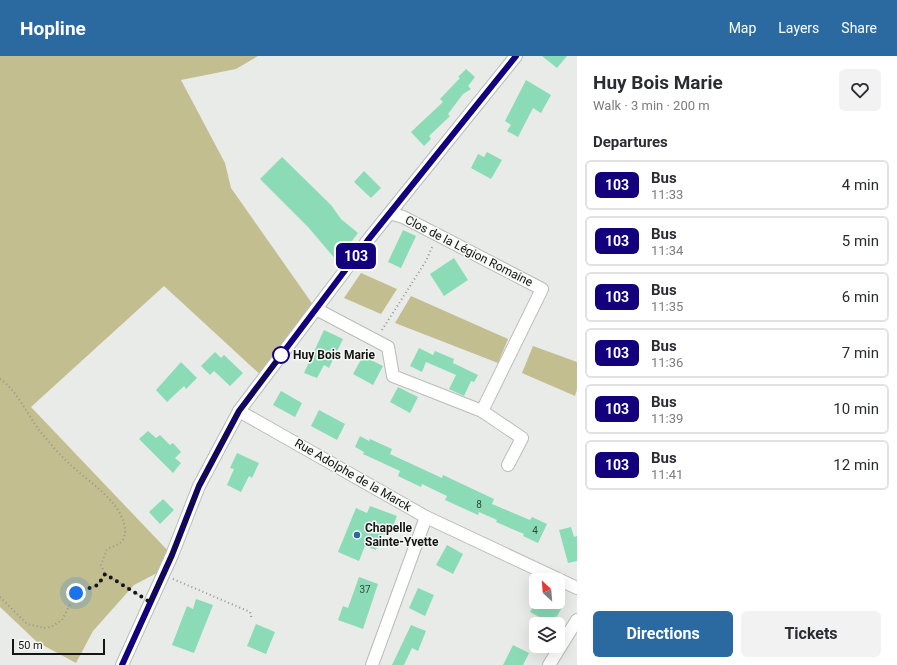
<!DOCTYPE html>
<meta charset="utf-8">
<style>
:root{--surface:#fff;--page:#f2f2f3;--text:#2b2b33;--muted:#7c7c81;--line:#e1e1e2;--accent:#2a6aa0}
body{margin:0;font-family:Roboto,sans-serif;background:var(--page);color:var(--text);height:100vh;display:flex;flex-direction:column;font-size:15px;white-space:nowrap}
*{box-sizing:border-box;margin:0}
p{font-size:13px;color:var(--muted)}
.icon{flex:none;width:22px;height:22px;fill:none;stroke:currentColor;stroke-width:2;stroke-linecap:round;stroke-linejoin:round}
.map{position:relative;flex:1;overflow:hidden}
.drawer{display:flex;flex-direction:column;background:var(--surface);width:320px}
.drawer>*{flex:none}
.badge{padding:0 8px;border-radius:6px;font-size:14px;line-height:26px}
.needle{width:26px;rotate:334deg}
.controls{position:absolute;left:529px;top:517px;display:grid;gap:8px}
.controls a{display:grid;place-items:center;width:36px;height:36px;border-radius:6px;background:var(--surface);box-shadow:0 4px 16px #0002;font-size:20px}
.scale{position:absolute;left:12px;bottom:10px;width:93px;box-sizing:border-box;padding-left:4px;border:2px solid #141514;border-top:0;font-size:11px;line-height:14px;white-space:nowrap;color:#141514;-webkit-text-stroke:3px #f6f8f6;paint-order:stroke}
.you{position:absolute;width:20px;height:20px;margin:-10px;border:3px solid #fff;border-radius:50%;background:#1a73e8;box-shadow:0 0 0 6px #1a73e833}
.map>.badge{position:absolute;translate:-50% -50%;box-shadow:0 0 0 2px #fff}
h2{padding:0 16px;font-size:15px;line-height:36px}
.round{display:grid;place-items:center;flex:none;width:42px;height:42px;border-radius:6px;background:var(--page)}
.summary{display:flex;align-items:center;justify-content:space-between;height:68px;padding:0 16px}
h1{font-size:19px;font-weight:700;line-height:30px}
.action{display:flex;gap:8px;margin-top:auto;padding:8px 16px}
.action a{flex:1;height:46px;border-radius:6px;background:var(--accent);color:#fff;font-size:16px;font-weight:700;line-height:46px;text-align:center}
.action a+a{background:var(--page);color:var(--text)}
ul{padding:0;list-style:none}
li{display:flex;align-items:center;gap:12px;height:50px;margin:0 8px 6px;padding:0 8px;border:2px solid var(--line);border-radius:6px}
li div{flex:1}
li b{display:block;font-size:15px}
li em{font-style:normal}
li .badge{min-width:44px;font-weight:700;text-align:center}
header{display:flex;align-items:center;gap:24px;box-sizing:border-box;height:56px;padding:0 20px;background:var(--accent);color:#fff}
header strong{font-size:19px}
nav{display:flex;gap:22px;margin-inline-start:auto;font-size:14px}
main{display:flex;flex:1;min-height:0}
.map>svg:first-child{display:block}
.green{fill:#c3be90}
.building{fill:#8bdbb7}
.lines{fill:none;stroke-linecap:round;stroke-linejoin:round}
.minor-casing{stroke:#babcb9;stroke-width:14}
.path{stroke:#939593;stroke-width:2;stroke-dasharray:1 3;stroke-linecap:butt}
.minor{stroke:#fff;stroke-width:12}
.line-casing{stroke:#fff;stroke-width:9}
.line{stroke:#13007c;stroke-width:6}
.walk{stroke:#141514;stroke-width:4;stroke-dasharray:0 7.2}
.stop-dot{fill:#fff;stroke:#13007c;stroke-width:2}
.poi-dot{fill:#2a6aa0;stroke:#f6f8f6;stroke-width:1.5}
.labels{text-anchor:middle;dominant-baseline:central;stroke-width:3;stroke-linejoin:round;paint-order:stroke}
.number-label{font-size:10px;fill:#32463d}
.street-label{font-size:12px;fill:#141514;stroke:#f6f8f6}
.stop-label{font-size:12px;font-weight:bold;fill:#141514;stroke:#f6f8f6;text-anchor:start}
.poi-label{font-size:12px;font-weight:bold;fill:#141514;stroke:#f6f8f6;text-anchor:start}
</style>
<header>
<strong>Hopline</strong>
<nav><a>Map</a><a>Layers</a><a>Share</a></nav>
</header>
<main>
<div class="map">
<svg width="577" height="609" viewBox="0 0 577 609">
<rect width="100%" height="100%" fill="#e9ebe8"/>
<g class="green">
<path d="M0,0H258L236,13L181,24L225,107L231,132L316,253L264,322L164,230L31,351L172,499L157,517L134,529L93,575L76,607L37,586L0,551Z"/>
<path d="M361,217L397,233L381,258L344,242Z"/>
<path d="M411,240L508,283L498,307L395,267Z"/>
<path d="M533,290L577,306V333L575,340L522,317Z"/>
</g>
<g class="building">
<path d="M542,0H567L557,12Z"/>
<path d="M466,13L475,21L468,30L471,33L463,38L448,58L450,60L429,80L431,83L424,90L411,76L443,46L440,43L460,22L458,21Z"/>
<path d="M526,24L551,39L541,57L533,52L518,81L507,75L511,69L505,65Z"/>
<path d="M487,96L502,104L491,123L471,112L478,98L484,101Z"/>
<path d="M282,101L331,149L341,163L358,177L337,205L308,171L260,123Z"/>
<path d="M364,115L381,132L371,142L354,126Z"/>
<path d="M403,174L416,180L401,212L388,206Z"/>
<path d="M454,202L468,224L444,240L430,218Z"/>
<path d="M324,274L343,283L329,312L324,309L317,322L304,317Z"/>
<path d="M419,292L433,299L435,295L454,303L453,307L478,319L474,326L471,325L464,340L449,333L456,319L426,306L422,316L410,310Z"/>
<path d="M215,296L221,302L224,299L243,317L230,330L214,315L210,319L201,310Z"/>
<path d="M363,300L383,310L373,329L353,318Z"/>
<path d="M181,306L197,322L186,333L184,330L167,346L156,334Z"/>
<path d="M398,331L418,341L410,357L390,346Z"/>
<path d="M281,335L302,347L295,361L273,349Z"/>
<path d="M319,354L345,368L337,384L311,370Z"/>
<path d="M148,375L156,382L160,379L170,389L173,387L181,396L175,402L181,407L173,417L139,383Z"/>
<path d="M360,380L369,385L370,383L392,393L390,398L442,422L443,419L494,443L492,448L530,464L532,461L547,468L538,487L523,480L524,478L496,466L497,464L479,456L478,459L445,444L447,440L422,428L421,431L398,420L400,415L363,398L364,396L355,391Z"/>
<path d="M237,397L259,407L252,422L249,420L241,436L227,429L234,413L230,412Z"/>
<path d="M163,443L174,454L160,468L149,456Z"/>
<path d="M370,450L397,460L389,480L382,478L376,494L365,490L359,505L338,496L356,452L367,457Z"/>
<path d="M571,471L574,481L577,480V505L568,507L559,474Z"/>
<path d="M447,489L463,498L453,518L436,509Z"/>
<path d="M359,521L378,528L363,573L338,564L343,550L348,552Z"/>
<path d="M418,532L434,539L425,560L409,552Z"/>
<path d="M196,543L213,549L194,597L172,589L187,550L193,553Z"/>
<path d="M536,546H556L563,550L552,568L530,556Z"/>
<path d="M256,568L275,576L266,598L247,590Z"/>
<path d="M411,569L426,575L418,595L412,592L404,609H392Z"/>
<path d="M513,589L529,597L523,609H503Z"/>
</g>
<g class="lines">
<g class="minor-casing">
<g id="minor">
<path d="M316,253L388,291L393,320L482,355L542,233L403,161L390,157"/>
<path d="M239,355L426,461L577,532"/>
<path d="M482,355L522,382L508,409"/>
<path d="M122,609L172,499L199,430L239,355L368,184L516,0"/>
<path d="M372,609L426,461"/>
<path d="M549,609L577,564"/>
</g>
</g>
<g class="path">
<path d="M382,274L426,205L433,189"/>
<path d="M0,323C15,332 28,359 39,374C50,387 61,401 74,412C92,428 124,448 125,475C125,488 116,489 107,493L101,509L105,518L141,540"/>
<path d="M173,523L250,556L252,564"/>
<path d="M0,541L27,568L44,572L51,571L62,564L76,537L98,529L105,518"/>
</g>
<use href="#minor" class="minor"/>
</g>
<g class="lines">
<g class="line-casing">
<path id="line" d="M122,609L172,499L199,430L239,355L368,184L516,0"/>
</g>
<use href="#line" class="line"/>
<path class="walk" d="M76,537L98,529L105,518L150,546L172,499L199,430L239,355L281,299"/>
</g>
<circle class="stop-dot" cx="281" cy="299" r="8"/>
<circle class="poi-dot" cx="357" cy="479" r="4"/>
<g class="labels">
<g class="number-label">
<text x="479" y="448">8</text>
<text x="535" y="474">4</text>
<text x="365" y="533">37</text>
</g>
<g class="street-label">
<text transform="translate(469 195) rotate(27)">Clos de la Légion Romaine</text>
<text transform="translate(353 419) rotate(30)">Rue Adolphe de la Marck</text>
</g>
<g class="stop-label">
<text x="293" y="299">Huy Bois Marie</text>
</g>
<g class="poi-label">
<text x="365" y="472">Chapelle<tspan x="365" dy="14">Sainte-Yvette</tspan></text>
</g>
</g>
</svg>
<div class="controls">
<a><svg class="needle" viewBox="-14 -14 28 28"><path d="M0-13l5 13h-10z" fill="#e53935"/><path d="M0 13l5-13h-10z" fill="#7c7c81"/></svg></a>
<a><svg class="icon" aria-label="layers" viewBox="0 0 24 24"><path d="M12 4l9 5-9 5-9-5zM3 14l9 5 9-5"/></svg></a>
</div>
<div class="scale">50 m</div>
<div class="you" style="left:76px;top:537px"></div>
<b class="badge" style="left:356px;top:200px;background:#13007c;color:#fff">103</b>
</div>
<section class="drawer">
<div class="summary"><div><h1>Huy Bois Marie</h1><p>Walk · 3 min · 200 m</p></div><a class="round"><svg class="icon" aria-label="heart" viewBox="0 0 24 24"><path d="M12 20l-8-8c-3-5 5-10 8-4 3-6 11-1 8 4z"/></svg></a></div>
<h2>Departures</h2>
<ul>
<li><span class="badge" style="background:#13007c;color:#fff">103</span><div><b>Bus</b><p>11:33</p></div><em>4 min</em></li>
<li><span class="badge" style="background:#13007c;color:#fff">103</span><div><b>Bus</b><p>11:34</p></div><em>5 min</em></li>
<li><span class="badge" style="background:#13007c;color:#fff">103</span><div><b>Bus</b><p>11:35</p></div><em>6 min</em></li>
<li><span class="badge" style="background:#13007c;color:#fff">103</span><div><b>Bus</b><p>11:36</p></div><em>7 min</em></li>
<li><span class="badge" style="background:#13007c;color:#fff">103</span><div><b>Bus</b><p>11:39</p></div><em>10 min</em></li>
<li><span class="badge" style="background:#13007c;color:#fff">103</span><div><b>Bus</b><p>11:41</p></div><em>12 min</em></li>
</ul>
<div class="action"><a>Directions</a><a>Tickets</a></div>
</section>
</main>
